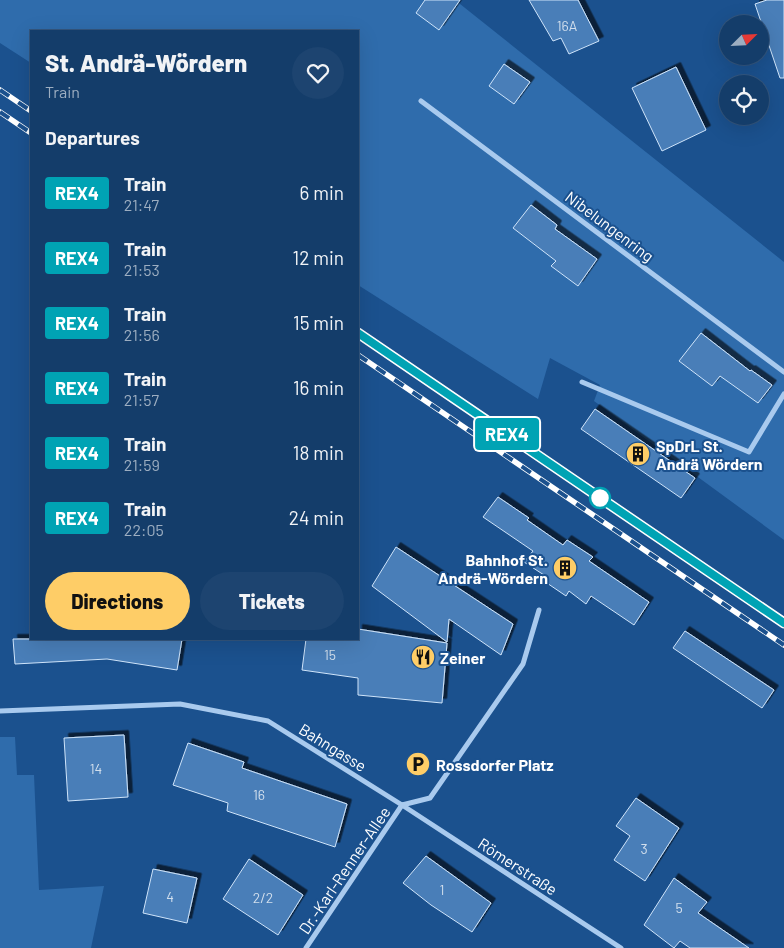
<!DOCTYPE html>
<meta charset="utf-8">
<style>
:root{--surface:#143d6a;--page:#1d4470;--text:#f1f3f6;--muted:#9daec1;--line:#33567e;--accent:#fecd67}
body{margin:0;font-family:Barlow,sans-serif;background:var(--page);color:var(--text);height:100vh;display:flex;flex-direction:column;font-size:19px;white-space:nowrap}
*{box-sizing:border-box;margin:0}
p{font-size:16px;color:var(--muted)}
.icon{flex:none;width:28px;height:28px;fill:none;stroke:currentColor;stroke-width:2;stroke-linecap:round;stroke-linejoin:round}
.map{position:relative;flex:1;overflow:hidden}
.side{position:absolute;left:30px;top:30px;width:329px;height:610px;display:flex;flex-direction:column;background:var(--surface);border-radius:0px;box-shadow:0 5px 20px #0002,0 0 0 1px var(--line)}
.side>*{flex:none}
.badge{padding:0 10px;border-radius:4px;font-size:18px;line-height:32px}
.needle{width:32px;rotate:66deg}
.fabs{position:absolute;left:719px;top:15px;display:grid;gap:10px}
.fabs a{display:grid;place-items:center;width:50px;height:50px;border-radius:50%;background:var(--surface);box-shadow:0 5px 20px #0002,0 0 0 1px var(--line);font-size:25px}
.map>.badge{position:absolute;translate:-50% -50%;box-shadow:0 0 0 2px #fff}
h2{padding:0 15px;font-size:19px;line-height:45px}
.round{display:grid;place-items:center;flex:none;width:52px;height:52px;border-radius:26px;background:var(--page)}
.overview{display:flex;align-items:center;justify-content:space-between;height:85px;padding:0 15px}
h1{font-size:24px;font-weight:800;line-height:38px}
.primary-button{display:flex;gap:10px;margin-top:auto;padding:10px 15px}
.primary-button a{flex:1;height:58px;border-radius:30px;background:var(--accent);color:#111;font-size:20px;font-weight:800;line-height:58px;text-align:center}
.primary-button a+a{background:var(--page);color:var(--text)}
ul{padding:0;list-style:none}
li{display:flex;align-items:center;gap:15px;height:65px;padding:0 15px}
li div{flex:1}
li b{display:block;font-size:19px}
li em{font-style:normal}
li .badge{min-width:55px;font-weight:700;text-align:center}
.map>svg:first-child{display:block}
.green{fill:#2f6cac}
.building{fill:#497eb8;stroke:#cfe4fa;filter:url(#shadow)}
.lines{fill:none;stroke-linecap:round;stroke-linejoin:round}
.street{stroke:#a9caee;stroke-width:5}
.rail-casing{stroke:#fff;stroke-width:5.5}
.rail{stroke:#1b518e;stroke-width:4;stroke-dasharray:11;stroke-linecap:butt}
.line-casing{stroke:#fff;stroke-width:11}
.line{stroke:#00a3b4;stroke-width:8}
.stop-dot{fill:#fff;stroke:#00a3b4;stroke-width:2.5}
.labels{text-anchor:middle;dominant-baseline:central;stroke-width:4;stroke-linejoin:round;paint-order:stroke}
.number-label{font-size:14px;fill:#d2dfed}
.street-label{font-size:16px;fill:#fff;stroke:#1b518e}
.poi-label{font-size:16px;font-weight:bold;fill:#fff;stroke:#1b518e;text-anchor:start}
</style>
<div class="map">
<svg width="784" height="948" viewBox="0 0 784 948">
<defs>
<filter id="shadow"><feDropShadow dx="4.5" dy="-4.5" stdDeviation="0" flood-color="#0009"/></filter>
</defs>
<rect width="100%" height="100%" fill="#1b518e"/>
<g class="green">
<path d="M0,0H455L784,262V540L594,401L600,385L550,358L538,399L358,285V31H31V63L0,43Z"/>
<path d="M0,737H15L17,775H34L39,890L104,886L91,948H0Z"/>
</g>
<g class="building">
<path d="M425,0H460L439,30L416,13Z"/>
<path d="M529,0H578L599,41L569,54L561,38L553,41Z"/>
<path d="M767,0H784V78H780L755,4Z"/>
<path d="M504,64L530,82L514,104L489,86Z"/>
<path d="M676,67L706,130L662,151L632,88Z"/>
<path d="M531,205L557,225L555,229L597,259L578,286L551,266L556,261L513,228Z"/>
<path d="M701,333L750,371L751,370L772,385L758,403L720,376L712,386L679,361Z"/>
<path d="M595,409L695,478L681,498L581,429Z"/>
<path d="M498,497L529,518L527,520L563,545L567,540L593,557L589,561L649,602L634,625L591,596L586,604L569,591L566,596L541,579L544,575L524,562L533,551L483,517Z"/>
<path d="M396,547L513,624L501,655L449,619L447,642L372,586Z"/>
<path d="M358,629L447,643L442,703L358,695V678L302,670L306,639H358Z"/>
<path d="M685,631L774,690L762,708L673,648Z"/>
<path d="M13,639H182L177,670L107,659L15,664Z"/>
<path d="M124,735L128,797L68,801L64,738Z"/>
<path d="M188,743L244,762L242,768L347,804L335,847L227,811L228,803L173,785Z"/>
<path d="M636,798L679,828L645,881L614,860L630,836L616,826Z"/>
<path d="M426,856L491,903L472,932L431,905L403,883Z"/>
<path d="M249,859L303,895L278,935L223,899Z"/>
<path d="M153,869L197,878L187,923L143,913Z"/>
<path d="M674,878L707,902L698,913L749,948H690L680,941L674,948L644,925Z"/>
</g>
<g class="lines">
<g class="street">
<path d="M421,101L784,372"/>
<path d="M582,382L749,452L784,394"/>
<path d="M0,711L180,704L268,721L402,805L621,948"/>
<path d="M402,805L430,798L523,664L539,610"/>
<path d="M306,948L402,805"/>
</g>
<g class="rail-casing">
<g id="rail">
<path d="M0,90L31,111"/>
<path d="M0,112L31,133"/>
<path d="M358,333L784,623"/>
<path d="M358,355L784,645"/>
</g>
</g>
<use href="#rail" class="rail"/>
</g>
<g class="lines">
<g class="line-casing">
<path id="line" d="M358,333L784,623"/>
</g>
<use href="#line" class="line"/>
</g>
<defs>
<g id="building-disc" transform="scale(1.25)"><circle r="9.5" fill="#fecd67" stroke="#1b518e"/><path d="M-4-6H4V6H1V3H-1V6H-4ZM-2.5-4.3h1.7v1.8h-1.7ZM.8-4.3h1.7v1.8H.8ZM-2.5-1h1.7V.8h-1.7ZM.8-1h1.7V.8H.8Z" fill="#111"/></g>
<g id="restaurant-disc" transform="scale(1.25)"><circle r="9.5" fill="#fecd67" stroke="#1b518e"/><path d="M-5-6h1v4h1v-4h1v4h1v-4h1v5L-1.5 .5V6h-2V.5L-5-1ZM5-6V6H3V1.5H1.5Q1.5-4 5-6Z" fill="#111"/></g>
<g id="parking-disc" transform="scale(1.25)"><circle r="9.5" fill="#fecd67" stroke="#1b518e"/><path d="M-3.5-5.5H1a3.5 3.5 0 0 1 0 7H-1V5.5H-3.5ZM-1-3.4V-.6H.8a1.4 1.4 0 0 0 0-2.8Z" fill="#111"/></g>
</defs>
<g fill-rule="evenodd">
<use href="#building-disc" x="638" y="454"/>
<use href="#building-disc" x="565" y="568"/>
<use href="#restaurant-disc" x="423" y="657"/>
<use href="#parking-disc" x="418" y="764"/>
</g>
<circle class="stop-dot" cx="600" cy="498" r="10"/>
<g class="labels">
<g class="number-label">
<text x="567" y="25">16A</text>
<text x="330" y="654">15</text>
<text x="96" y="768">14</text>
<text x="259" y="794">16</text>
<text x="644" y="848">3</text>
<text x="442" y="889">1</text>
<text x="170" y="896">4</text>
<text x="263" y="897">2/2</text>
<text x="679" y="907">5</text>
</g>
<g class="street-label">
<text transform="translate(610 226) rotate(37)">Nibelungenring</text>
<text transform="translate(333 747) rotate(32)">Bahngasse</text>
<text transform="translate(518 866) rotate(33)">Römerstraße</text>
<text transform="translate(344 870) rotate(-56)">Dr.-Karl-Renner-Allee</text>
</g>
<g class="poi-label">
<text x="656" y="445">SpDrL St.<tspan x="656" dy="18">Andrä Wördern</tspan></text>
<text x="548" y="559" text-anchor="end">Bahnhof St.<tspan x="548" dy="18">Andrä-Wördern</tspan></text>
<text x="440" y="657">Zeiner</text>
<text x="436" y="764">Rossdorfer Platz</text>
</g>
</g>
</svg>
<div class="fabs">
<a><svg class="needle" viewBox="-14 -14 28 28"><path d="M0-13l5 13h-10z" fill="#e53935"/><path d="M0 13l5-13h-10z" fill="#9daec1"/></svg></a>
<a><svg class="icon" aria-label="locate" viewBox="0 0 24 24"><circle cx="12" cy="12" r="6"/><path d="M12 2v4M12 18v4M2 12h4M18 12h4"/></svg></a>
</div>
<b class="badge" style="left:507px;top:434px;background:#00a3b4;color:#fff">REX4</b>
<section class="side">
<div class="overview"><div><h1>St. Andrä-Wördern</h1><p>Train</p></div><a class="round"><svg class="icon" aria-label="heart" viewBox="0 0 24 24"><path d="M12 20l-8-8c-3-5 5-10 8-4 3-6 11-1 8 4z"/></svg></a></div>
<h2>Departures</h2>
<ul>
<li><span class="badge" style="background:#00a3b4;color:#fff">REX4</span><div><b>Train</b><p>21:47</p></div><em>6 min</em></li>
<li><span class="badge" style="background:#00a3b4;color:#fff">REX4</span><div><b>Train</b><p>21:53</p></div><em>12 min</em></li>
<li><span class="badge" style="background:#00a3b4;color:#fff">REX4</span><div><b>Train</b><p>21:56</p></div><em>15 min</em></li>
<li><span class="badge" style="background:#00a3b4;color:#fff">REX4</span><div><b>Train</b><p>21:57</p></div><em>16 min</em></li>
<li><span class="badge" style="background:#00a3b4;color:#fff">REX4</span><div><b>Train</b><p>21:59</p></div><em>18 min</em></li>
<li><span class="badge" style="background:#00a3b4;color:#fff">REX4</span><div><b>Train</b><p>22:05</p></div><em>24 min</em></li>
</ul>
<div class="primary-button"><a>Directions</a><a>Tickets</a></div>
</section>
</div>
